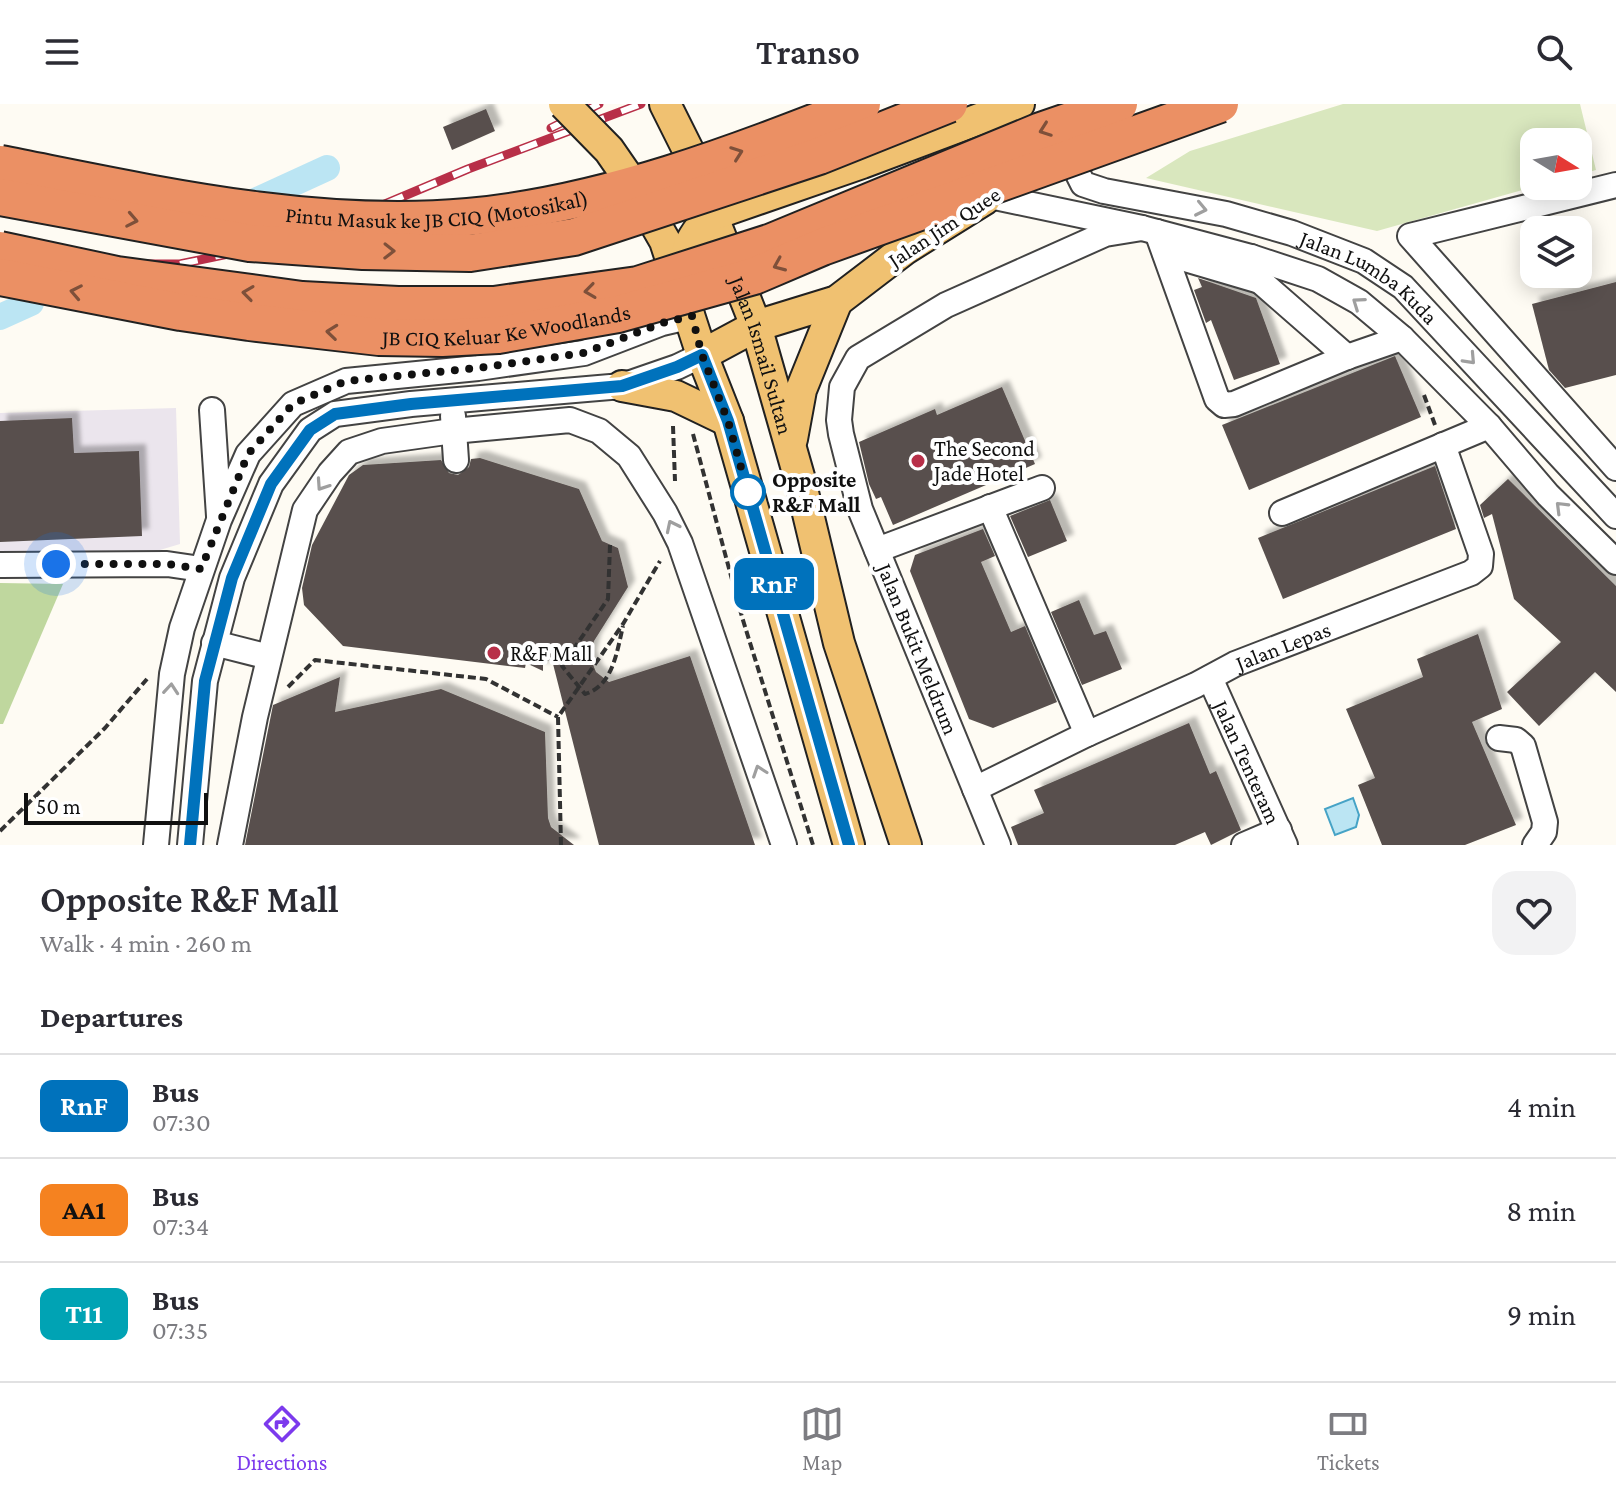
<!DOCTYPE html>
<meta charset="utf-8">
<style>
:root{--surface:#fff;--page:#f2f2f3;--text:#2b2b33;--muted:#7c7c81;--line:#e1e1e2;--accent:#7c3aed}
body{margin:0;font-family:"Crimson Pro",serif;background:var(--page);color:var(--text);height:100vh;display:flex;flex-direction:column;font-size:30px;white-space:nowrap}
*{box-sizing:border-box;margin:0}
p{font-size:26px;color:var(--muted)}
.icon{flex:none;width:44px;height:44px;fill:none;stroke:currentColor;stroke-width:2;stroke-linecap:round;stroke-linejoin:round}
.map{position:relative;height:741px;overflow:hidden}
.side{display:flex;flex-direction:column;background:var(--surface);flex:1}
.side>*{flex:none}
.badge{padding:0 16px;border-radius:12px;font-size:28px;line-height:52px}
.needle{width:52px;rotate:101deg}
.controls{position:absolute;left:1520px;top:24px;display:grid;gap:16px}
.controls a{display:grid;place-items:center;width:72px;height:72px;border-radius:16px;background:var(--surface);box-shadow:0 4px 20px #0003;font-size:40px}
.scale{position:absolute;left:24px;bottom:20px;width:184px;box-sizing:border-box;padding-left:8px;border:4px solid #101010;border-top:0;font-size:22px;line-height:28px;white-space:nowrap;color:#101010;-webkit-text-stroke:6px #fff;paint-order:stroke}
.you{position:absolute;width:40px;height:40px;margin:-20px;border:6px solid #fff;border-radius:50%;background:#1a73e8;box-shadow:0 0 0 12px #1a73e833}
.map>.badge{position:absolute;translate:-50% -50%;box-shadow:0 0 0 4px #fff}
h2{padding:0 40px;font-size:30px;line-height:72px}
.round{display:grid;place-items:center;flex:none;width:84px;height:84px;border-radius:24px;background:var(--page)}
.overview{display:flex;align-items:center;justify-content:space-between;height:136px;padding:0 40px}
h1{font-size:38px;font-weight:600;line-height:60px}
ul{padding:0;list-style:none}
li{display:flex;align-items:center;gap:24px;height:104px;padding:0 40px;border-top:2px solid var(--line)}
li div{flex:1}
li b{display:block;font-size:30px}
li em{font-style:normal}
li .badge{min-width:88px;font-weight:700;text-align:center}
header{display:flex;justify-content:space-between;align-items:center;height:104px;padding:0 40px;background:var(--surface);font-size:36px;font-weight:600}
.dock{display:flex;justify-content:space-around;align-items:center;height:112px;border-top:2px solid var(--line);background:var(--surface);font-size:22px;color:var(--muted)}
.dock a{display:grid;justify-items:center;gap:4px}
.dock .on{color:var(--accent)}
.map>svg:first-child{display:block}
.industrial{fill:#ebe5ed}
.green{fill:#d9e7be}
.forest{fill:#bfd79e}
.water{fill:#bbe5f3;stroke:#46a3c6;stroke-width:2}
.lines{fill:none;stroke-linecap:round;stroke-linejoin:round}
.canal{stroke:#bbe5f3;stroke-width:26}
.building{fill:#58504d;filter:url(#shadow)}
.minor-casing{stroke:#434343;stroke-width:28}
.major-casing{stroke:#212121;stroke-width:34}
.path{stroke:#323232;stroke-width:4;stroke-dasharray:8 4;stroke-linecap:butt}
.minor{stroke:#fff;stroke-width:24}
.major{stroke:#f0c171;stroke-width:30}
.rail-casing{stroke:#b82f48;stroke-width:9}
.rail{stroke:#fff;stroke-width:6;stroke-dasharray:18;stroke-linecap:butt}
.major-bridge-casing{stroke:#212121;stroke-width:34;stroke-linecap:butt}
.highway-bridge-casing{stroke:#212121;stroke-width:40;stroke-linecap:butt}
.major-bridge{stroke:#f0c171;stroke-width:30}
.highway-bridge{stroke:#eb9064;stroke-width:36}
.oneway{stroke:#7e503a}
.oneway2{stroke:#9f9f9f}
.line-casing{stroke:#fff;stroke-width:18}
.line{stroke:#0072bc;stroke-width:12}
.walk{stroke:#101010;stroke-width:8;stroke-dasharray:0 14.4}
.poi-dot{fill:#b82f48;stroke:#fff;stroke-width:3}
.stop-dot{fill:#fff;stroke:#0072bc;stroke-width:4}
.labels{text-anchor:middle;dominant-baseline:central;stroke-width:8;stroke-linejoin:round;paint-order:stroke}
.street-label{font-size:22px;fill:#101010;stroke:#fff}
.poi-label{font-size:22px;fill:#101010;stroke:#fff;text-anchor:start}
.stop-label{font-size:22px;font-weight:bold;fill:#101010;stroke:#fff;text-anchor:start}
</style>
<header><svg class="icon" aria-label="menu" viewBox="0 0 24 24"><path d="M4 6h16M4 12h16M4 18h16"/></svg>Transo<svg class="icon" aria-label="search" viewBox="0 0 24 24"><circle cx="10" cy="10" r="6"/><path d="M15 15l6 6"/></svg></header>
<div class="map">
<svg width="1616" height="741" viewBox="0 0 1616 741">
<defs>
<filter id="shadow"><feDropShadow dx="7" dy="-7" stdDeviation="2" flood-color="#0004"/></filter>
</defs>
<rect width="100%" height="100%" fill="#fefbf3"/>
<path class="industrial" d="M176,304L180,440L150,449L0,451V309Z"/>
<path class="green" d="M1343,0H1580L1596,66L1578,71V38H1534V82H1537L1377,127L1146,74L1190,47Z"/>
<path class="forest" d="M0,479L63,480L3,620H0Z"/>
<path class="water" d="M1353,694L1359,711L1356,723L1335,731L1325,705Z"/>
<g class="lines">
<g class="canal">
<path d="M240,104L327,64"/>
<path d="M0,213L31,199"/>
</g>
</g>
<g class="building">
<path d="M486,5L495,27L452,46L443,23Z"/>
<path d="M1198,174L1256,194L1280,260L1234,276L1211,216L1206,219L1194,186L1202,183Z"/>
<path d="M1616,178V271L1565,284L1549,266L1532,200Z"/>
<path d="M1395,252L1421,313L1249,386L1222,321Z"/>
<path d="M1002,283L1035,360L893,421L881,393L876,395L869,380L859,338L935,305L937,311Z"/>
<path d="M72,314L74,349L139,347L142,432L0,438V317Z"/>
<path d="M480,354L579,385L602,437L618,444L628,483L594,537L590,553L596,568L609,578L690,552L755,741H599L552,556L543,557V567L526,559L525,564L343,542L304,501L302,484L312,441L349,371L363,361L441,356L449,369L458,371L469,363L471,355Z"/>
<path d="M1435,362L1456,425L1283,495L1258,434Z"/>
<path d="M1508,375L1616,482V588L1595,568L1539,622L1507,588L1561,538L1514,495L1492,410L1484,414L1480,401Z"/>
<path d="M1050,396L1067,437L1028,453L1010,412Z"/>
<path d="M983,425L995,452L981,458L1011,528L1025,522L1057,598L993,624L969,615L910,467L915,451Z"/>
<path d="M1079,496L1094,531L1106,527L1122,565L1082,581L1051,508Z"/>
<path d="M1478,530L1502,605L1472,618L1516,721L1465,741H1382L1358,681L1375,674L1346,605L1423,573L1417,555Z"/>
<path d="M340,573L335,608L441,585L545,628L548,714L551,723L574,741H245L273,601Z"/>
<path d="M1189,619L1210,670L1216,667L1241,726L1211,741L1205,728L1175,741H1018L1011,723L1044,709L1034,686Z"/>
</g>
<g class="lines">
<g class="minor-casing">
<g id="minor">
<path id="s1" d="M1083,43L1074,62L1083,80L1104,87L1226,110L1292,129L1364,157L1403,183L1616,412"/>
<path d="M1616,81L1410,132L1616,364"/>
<path d="M990,92L1142,124L1251,153L1318,175L1359,198L1402,234L1489,322L1548,391L1616,458"/>
<path d="M1157,128L1217,295L1224,301L1234,300L1347,253L1402,234"/>
<path d="M1165,149L1260,177"/>
<path d="M1251,153L1260,177L1347,253"/>
<path d="M212,306L219,412"/>
<path d="M453,312L456,356"/>
<path d="M990,403L1087,630"/>
<path d="M1282,409L1489,322"/>
<path d="M877,446L1042,384"/>
<path d="M0,461L167,460L201,465"/>
<path d="M214,539L269,553"/>
<path id="s2" d="M1210,574L1285,741"/>
<path d="M1499,634L1516,636L1523,642L1545,718L1544,728L1535,741"/>
<path id="s3" d="M975,685L1087,630L1196,581L1235,560L1471,469L1480,462L1481,450L1443,341"/>
<path d="M156,741L172,570L182,524L219,416L248,350L293,300L346,277L478,264L584,249L662,219L692,212"/>
<path d="M190,741L205,577L232,474L271,380L310,326L335,310L411,300L622,282L677,263L702,251"/>
<path d="M230,741L255,613L305,406L330,369L349,348L382,337L453,327L570,316L599,327L629,352L665,409L680,439L784,741"/>
<path d="M998,741L860,405L841,330L839,316L842,283L858,254L946,201L1105,130L1142,124"/>
<path d="M1244,741L1279,726"/>
</g>
</g>
<g class="major-casing">
<g id="major">
<path id="s4" d="M665,0L698,66L712,111L756,222L800,376L839,539L906,741"/>
<path d="M638,90L665,137L702,251L728,317L849,741"/>
<path d="M685,179C680,152 693,129 712,111L862,59L1019,0"/>
<path d="M702,251L756,222L837,197L905,145L985,95"/>
<path d="M622,282L676,292L728,317"/>
<path d="M792,335L801,286L837,197"/>
</g>
</g>
<g class="path">
<path d="M1424,291L1435,321"/>
<path d="M673,322L675,377"/>
<path d="M693,330L742,513L813,741"/>
<path d="M610,441L608,495L562,562L585,590C613,582 617,547 623,522"/>
<path d="M288,583L315,556L486,575L558,613"/>
<path d="M0,727L105,624L147,575"/>
<path d="M561,741L558,613L623,520L660,457"/>
</g>
<use href="#minor" class="minor"/>
<use href="#major" class="major"/>
<g class="rail-casing">
<g id="rail">
<path d="M551,24L599,0"/>
<path d="M0,160H180L247,146L321,127L468,65L641,0"/>
</g>
</g>
<use href="#rail" class="rail"/>
<g class="major-bridge-casing">
<path id="major-bridge" d="M564,0L609,46L627,72"/>
</g>
<g class="highway-bridge-casing">
<g id="highway-bridge">
<path id="s5" d="M0,60C153,90 311,127 468,113C606,100 734,50 862,0"/>
<path d="M0,93L250,139L363,147L470,149L574,133L819,52L949,0"/>
<path d="M0,146L117,171L302,196L398,201H494L638,181L772,138L1041,27L1119,0"/>
<path id="s6" d="M0,173L181,208L249,218L379,233L442,234L498,231L618,210L754,172L822,143L1220,0"/>
</g>
</g>
<use href="#major-bridge" class="major-bridge"/>
<use href="#highway-bridge" class="highway-bridge"/>
</g>
<defs><path id="oneway-chevron" d="M-2-3.5L2.5 0L-2 3.5" fill="none" stroke-width="1.6" stroke-linecap="round" stroke-linejoin="round" transform="scale(2)"/></defs>
<g class="oneway">
<use href="#oneway-chevron" transform="translate(1045 26) rotate(160)"/>
<use href="#oneway-chevron" transform="translate(737 49) rotate(-20)"/>
<use href="#oneway-chevron" transform="translate(132 116) rotate(11)"/>
<use href="#oneway-chevron" transform="translate(389 147) rotate(1)"/>
<use href="#oneway-chevron" transform="translate(779 161) rotate(157)"/>
<use href="#oneway-chevron" transform="translate(590 187) rotate(172)"/>
<use href="#oneway-chevron" transform="translate(76 188) rotate(-169)"/>
<use href="#oneway-chevron" transform="translate(248 189) rotate(-172)"/>
<use href="#oneway-chevron" transform="translate(332 228) rotate(-174)"/>
</g>
<g class="oneway2">
<use href="#oneway-chevron" transform="translate(1201 105) rotate(12)"/>
<use href="#oneway-chevron" transform="translate(1358 199) rotate(-145)"/>
<use href="#oneway-chevron" transform="translate(1470 255) rotate(47)"/>
<use href="#oneway-chevron" transform="translate(322 381) rotate(124)"/>
<use href="#oneway-chevron" transform="translate(1561 403) rotate(-135)"/>
<use href="#oneway-chevron" transform="translate(672 422) rotate(-116)"/>
<use href="#oneway-chevron" transform="translate(171 585) rotate(-85)"/>
<use href="#oneway-chevron" transform="translate(759 667) rotate(-109)"/>
</g>
<g class="lines">
<g class="line-casing">
<path id="line" d="M190,741L205,577L232,474L271,380L310,326L335,310L411,300L622,282L677,263L702,251L728,317L849,741"/>
</g>
<use href="#line" class="line"/>
<path class="walk" d="M56,460H167L201,465L248,350L293,300L346,277L478,264L584,249L662,219L692,212L702,251L728,317L751,399L748,388"/>
</g>
<g class="poi-dot">
<circle cx="918" cy="357" r="8"/>
<circle cx="494" cy="549" r="8"/>
</g>
<circle class="stop-dot" cx="748" cy="388" r="16"/>
<g class="labels">
<g class="street-label">
<text stroke="none"><textPath href="#s5" startOffset="442">Pintu Masuk ke JB CIQ (Motosikal)</textPath></text>
<text transform="translate(944 123) rotate(-33)">Jalan Jim Quee</text>
<text stroke="none"><textPath href="#s1" startOffset="346">Jalan Lumba Kuda</textPath></text>
<text stroke="none"><textPath href="#s6" startOffset="512">JB CIQ Keluar Ke Woodlands</textPath></text>
<text stroke="none"><textPath href="#s4" startOffset="270">Jalan Ismail Sultan</textPath></text>
<text stroke="none"><textPath href="#s3" startOffset="340">Jalan Lepas</textPath></text>
<text transform="translate(918 545) rotate(68)">Jalan Bukit Meldrum</text>
<text stroke="none"><textPath href="#s2" startOffset="92">Jalan Tenteram</textPath></text>
</g>
<g class="poi-label">
<text x="934" y="344">The Second<tspan x="934" dy="25">Jade Hotel</tspan></text>
<text x="510" y="549">R&amp;F Mall</text>
</g>
<g class="stop-label">
<text x="772" y="375">Opposite<tspan x="772" dy="25">R&amp;F Mall</tspan></text>
</g>
</g>
</svg>
<div class="controls">
<a><svg class="needle" viewBox="-14 -14 28 28"><path d="M0-13l5 13h-10z" fill="#e53935"/><path d="M0 13l5-13h-10z" fill="#7c7c81"/></svg></a>
<a><svg class="icon" aria-label="layers" viewBox="0 0 24 24"><path d="M12 4l9 5-9 5-9-5zM3 14l9 5 9-5"/></svg></a>
</div>
<div class="scale">50 m</div>
<div class="you" style="left:56px;top:460px"></div>
<b class="badge" style="left:774px;top:480px;background:#0072bc;color:#fff">RnF</b>
</div>
<section class="side">
<div class="overview"><div><h1>Opposite R&amp;F Mall</h1><p>Walk · 4 min · 260 m</p></div><a class="round"><svg class="icon" aria-label="heart" viewBox="0 0 24 24"><path d="M12 20l-8-8c-3-5 5-10 8-4 3-6 11-1 8 4z"/></svg></a></div>
<h2>Departures</h2>
<ul>
<li><span class="badge" style="background:#0072bc;color:#fff">RnF</span><div><b>Bus</b><p>07:30</p></div><em>4 min</em></li>
<li><span class="badge" style="background:#f58220;color:#111">AA1</span><div><b>Bus</b><p>07:34</p></div><em>8 min</em></li>
<li><span class="badge" style="background:#00a3b4;color:#fff">T11</span><div><b>Bus</b><p>07:35</p></div><em>9 min</em></li>
</ul>
</section>
<nav class="dock">
<a class="on"><svg class="icon" aria-label="directions" viewBox="0 0 24 24"><path d="M12 3l9 9-9 9-9-9zM9 14v-3h6M13 9l2 2-2 2"/></svg>Directions</a>
<a><svg class="icon" aria-label="map" viewBox="0 0 24 24"><path d="M3 6l6-2 6 2 6-2v14l-6 2-6-2-6 2zM9 4v14M15 6v14"/></svg>Map</a>
<a><svg class="icon" aria-label="tickets" viewBox="0 0 24 24"><path d="M3 7h18v10H3zM15 7v10"/></svg>Tickets</a>
</nav>
